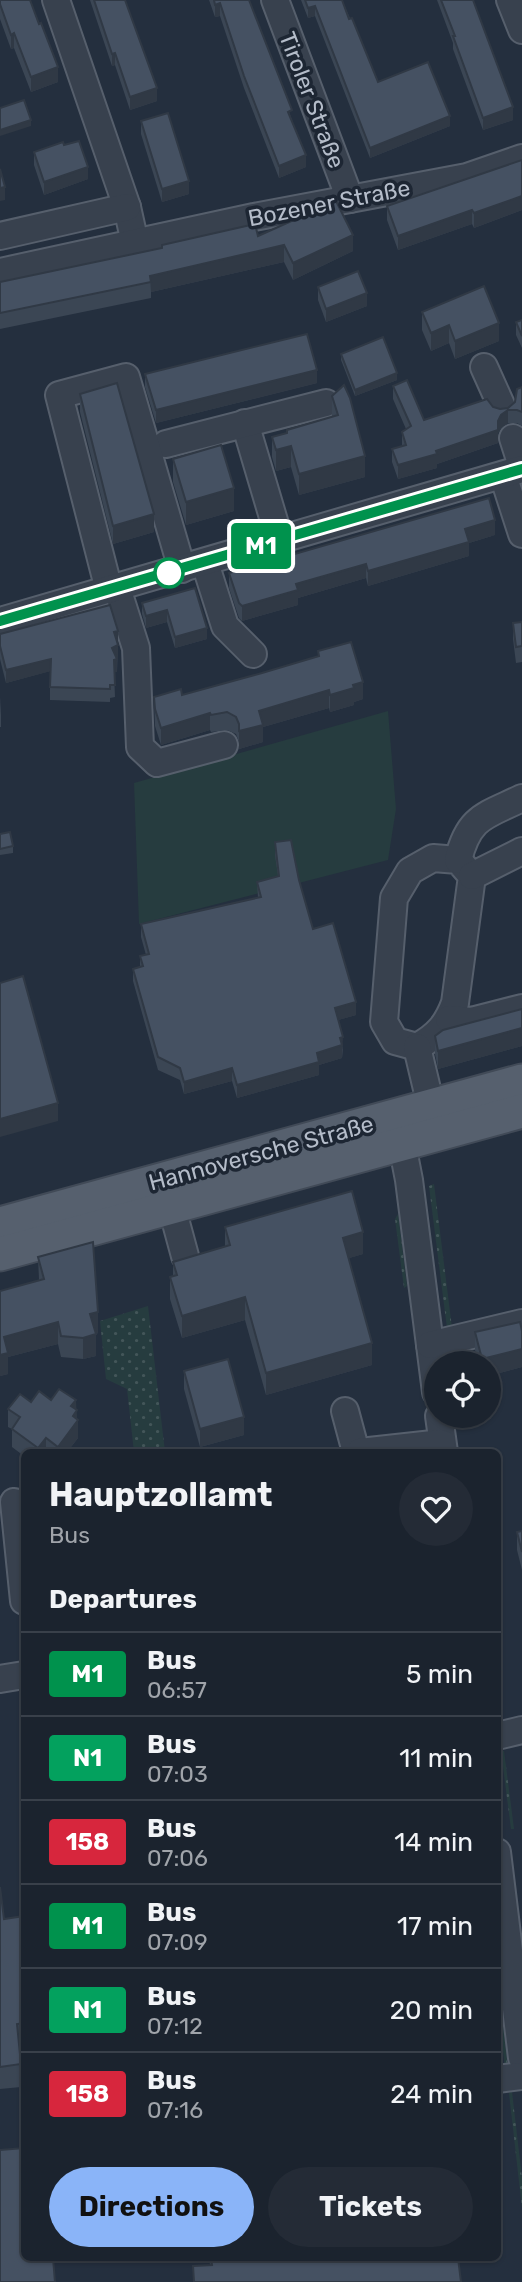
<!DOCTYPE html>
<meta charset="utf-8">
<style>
:root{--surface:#1b232e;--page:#242b36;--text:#f1f3f6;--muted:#a0a4aa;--line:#39404a;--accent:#8ab4f8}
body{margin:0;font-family:Rubik,sans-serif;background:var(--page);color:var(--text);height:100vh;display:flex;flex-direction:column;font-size:26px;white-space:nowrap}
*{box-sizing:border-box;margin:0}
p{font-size:23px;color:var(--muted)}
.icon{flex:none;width:38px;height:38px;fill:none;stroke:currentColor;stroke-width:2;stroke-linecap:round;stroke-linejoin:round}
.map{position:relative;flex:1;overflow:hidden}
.sheet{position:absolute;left:21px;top:1449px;width:480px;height:812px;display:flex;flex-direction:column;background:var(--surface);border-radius:10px;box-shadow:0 2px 5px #0004,0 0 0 2px var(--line)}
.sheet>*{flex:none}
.badge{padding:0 14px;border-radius:5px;font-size:24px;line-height:46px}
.buttons{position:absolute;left:424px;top:1351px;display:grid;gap:14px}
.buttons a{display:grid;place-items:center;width:77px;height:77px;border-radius:50%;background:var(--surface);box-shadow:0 2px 5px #0004,0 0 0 2px var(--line);font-size:35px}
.map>.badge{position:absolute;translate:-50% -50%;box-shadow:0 0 0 4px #fff}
h2{padding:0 28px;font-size:26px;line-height:63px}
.round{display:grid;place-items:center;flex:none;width:74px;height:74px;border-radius:37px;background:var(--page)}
.headline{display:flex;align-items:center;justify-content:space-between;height:119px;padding:0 28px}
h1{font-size:33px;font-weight:700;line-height:52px}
.cta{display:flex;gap:14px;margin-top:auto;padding:14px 28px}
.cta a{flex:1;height:80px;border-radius:42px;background:var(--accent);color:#111;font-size:28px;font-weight:700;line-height:80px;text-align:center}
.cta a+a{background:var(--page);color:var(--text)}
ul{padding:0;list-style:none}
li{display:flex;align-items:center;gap:21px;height:84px;padding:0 28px;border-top:2px solid var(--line)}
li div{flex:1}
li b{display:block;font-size:26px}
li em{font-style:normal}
li .badge{min-width:77px;font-weight:700;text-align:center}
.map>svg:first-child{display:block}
.grass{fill:url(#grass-dots)}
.green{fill:#263c3f}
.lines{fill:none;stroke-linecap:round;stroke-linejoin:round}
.minor-casing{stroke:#565f6c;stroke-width:30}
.major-casing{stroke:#414a57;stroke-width:37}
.minor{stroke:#38414e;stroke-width:26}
.major{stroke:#56606e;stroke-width:33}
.wall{fill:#3b4654}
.shaded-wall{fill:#303945}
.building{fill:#455162;stroke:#303945;stroke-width:2}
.line-casing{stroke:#fff;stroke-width:16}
.line{stroke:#00924d;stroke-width:10}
.stop-dot{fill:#fff;stroke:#00924d;stroke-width:3.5}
.labels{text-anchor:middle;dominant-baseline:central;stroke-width:7;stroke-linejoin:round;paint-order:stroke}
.street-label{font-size:23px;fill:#b4bcc9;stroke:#1d2633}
</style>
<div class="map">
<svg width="522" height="2282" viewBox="0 0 522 2282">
<defs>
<pattern id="grass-dots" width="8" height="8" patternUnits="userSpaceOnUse" patternTransform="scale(1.75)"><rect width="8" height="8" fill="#263c3f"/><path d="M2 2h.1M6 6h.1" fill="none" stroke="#435659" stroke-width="1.8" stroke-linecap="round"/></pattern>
</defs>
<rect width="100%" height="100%" fill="#242f3e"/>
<g class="grass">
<path d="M434,1184L452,1328H447L429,1186Z"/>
<path d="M398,1214L407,1286L404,1288L395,1219Z"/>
<path d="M148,1306L165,1452H134L127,1389L106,1379L100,1321Z"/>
<path d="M501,1751H504L514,1829H511Z"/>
<path d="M497,1976L508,2067L505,2068L497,2002Z"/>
<path d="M512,2092L522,2178V2208L509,2093Z"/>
</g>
<path class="green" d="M388,711L396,809L388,860L139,924L134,783Z"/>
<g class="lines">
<g class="minor-casing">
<g id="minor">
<path d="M56,0L127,207L135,243"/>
<path d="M275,0L350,199"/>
<path d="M510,0L522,30"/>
<path d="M0,236L127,207"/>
<path d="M0,272L254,217L467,177L522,158"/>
<path d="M484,367L502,407"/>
<path d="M245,423L280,541"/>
<path d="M513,438L522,466"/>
<path d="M166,444L326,403"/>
<path d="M503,475L522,534"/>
<path d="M205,563L225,626L253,654"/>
<path d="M117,588L136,648L140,747L157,763L224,745"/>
<path d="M109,590L59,395L126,377L182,569"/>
<path d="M0,621L522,469"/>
<path d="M433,858L458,860L472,876L455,1003C447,1025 437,1036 417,1047L395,1041L384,1022L394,898L410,871Z"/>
<path d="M458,860C469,816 485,816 522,798"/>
<path d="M472,876L522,851"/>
<path d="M449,1019L471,1021L522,1008"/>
<path d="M417,1047L431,1106"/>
<path d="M409,1127L402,1144L409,1180L436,1392"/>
<path d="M172,1208L185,1256"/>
<path d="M430,1345L522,1323"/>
<path d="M345,1411L356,1452"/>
<path d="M439,1416L444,1452"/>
<path d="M360,1452L442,1443"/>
<path d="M14,1502L24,1601"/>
<path d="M0,1679L24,1675"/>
<path d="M497,1736L522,1730"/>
<path d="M497,1852L522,2058"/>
<path d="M497,2079L522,2076"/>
</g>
</g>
<g class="major-casing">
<g id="major">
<path d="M0,1224L522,1081"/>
<path d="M0,1254L522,1111"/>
</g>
</g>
<use href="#minor" class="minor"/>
<use href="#major" class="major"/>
</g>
<g class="wall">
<path d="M0,0L58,82L31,92L14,48L11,49L0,19Z"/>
<path d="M90,0H125L157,101L130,110L115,65L112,66Z"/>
<path d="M209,0H249L292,120L306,167L279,178L244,88L220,16L215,17Z"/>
<path d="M301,0H342L378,82L450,126L370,158L315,16L308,18Z"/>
<path d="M437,0H473L513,120L483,130L453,49V43Z"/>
<path d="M141,121L189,194L162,202L141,134Z"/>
<path d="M34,152L88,179L44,195L34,165Z"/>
<path d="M522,160V210L474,228L472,224L398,250L387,220V206Z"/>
<path d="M258,236L353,251L293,280L284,262L151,292V298L0,329V282Z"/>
<path d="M318,287L367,306L326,322L318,300Z"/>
<path d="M422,312L499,341L455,359L449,343L431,351L422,330Z"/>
<path d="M522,320V348L516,335V322Z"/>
<path d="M341,354L397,380L355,396L341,360Z"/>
<path d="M145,374L317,383L156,423L145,387Z"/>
<path d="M393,386L424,420L493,407L500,409L508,408L515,402L522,387V426L517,423H508L501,428L498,433V443L437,464V468L398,479L392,462V449L402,446V432L406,429L393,399Z"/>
<path d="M80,394L154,532L113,544L80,412Z"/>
<path d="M332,396L365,477L299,495L291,467L276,471L272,457V437L287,433V430L332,417Z"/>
<path d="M173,459L234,511L186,525L173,482Z"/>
<path d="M495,535L469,543V556L368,586L366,578L298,598V605L242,621L239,618L229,588V573Z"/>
<path d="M195,588L207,639L175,648L167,622L146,628L142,614V603Z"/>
<path d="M522,622V662L516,663L513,639V623Z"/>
<path d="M0,634L118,643L117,672H114L115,697L110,698V702L50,700V671L6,683L0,659Z"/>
<path d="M318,651L363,699L354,702V705L330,712L329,708L263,727V742L239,749V742L236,734L227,730L211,732L210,730L161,745L155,726L154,697L182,695L262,673L318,657Z"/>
<path d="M0,697L1,715V727H0Z"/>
<path d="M0,834L13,846V853L0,855Z"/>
<path d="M275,842L299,880L313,929L356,1015L338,1020L343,1050L342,1058L319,1065V1075L237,1098L232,1081L184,1094L180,1080L158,1070L133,981V969L140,967V956L146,955L141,937V924L258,898L257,882L278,876L275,855Z"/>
<path d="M522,1009V1046L438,1069L435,1054V1036Z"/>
<path d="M225,1227L363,1254L349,1258L372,1365L266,1395L245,1320L182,1338L170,1299V1277H173V1262L225,1246Z"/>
<path d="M38,1257L98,1333L96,1334V1356L83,1359L61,1357L58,1344L8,1357V1374L0,1376L39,1280Z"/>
<path d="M475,1332L522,1367L488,1376V1363H478L475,1350Z"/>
<path d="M184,1371L244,1435L200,1447L184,1389Z"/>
<path d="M51,1400L76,1409L78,1438L67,1452H24V1456L12,1447V1429L8,1427V1409L31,1402Z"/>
<path d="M522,1531V1570L517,1550V1532Z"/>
<path d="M0,1887L4,1919L24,1916V2046L19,2047L21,2064V2087L0,2089Z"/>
<path d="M209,2258H458L461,2282H193V2266L210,2265Z"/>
</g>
<g class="shaded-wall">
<path d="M220,3V16L215,17V5Z"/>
<path d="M315,6V16L308,18V8Z"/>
<path d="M14,33V48L11,49V35Z"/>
<path d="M115,53V65L112,66V54Z"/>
<path d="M58,67V82L31,92V77Z"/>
<path d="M157,88V101L130,110V97Z"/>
<path d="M513,107V120L483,130V118Z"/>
<path d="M450,116V126L370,158V148Z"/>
<path d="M31,120V126L0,136V130Z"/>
<path d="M306,155V167L279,178V166Z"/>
<path d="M88,167V179L44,195V182Z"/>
<path d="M189,181V194L162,202V189Z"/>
<path d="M5,187V200L0,201V188Z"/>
<path d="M522,196V210L474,228V213Z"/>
<path d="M472,210V224L398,250V236Z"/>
<path d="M353,235V251L293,280V263Z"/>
<path d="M284,245V262L151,292L150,276Z"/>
<path d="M367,293V306L326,322V309Z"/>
<path d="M499,323V341L455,359V341Z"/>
<path d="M449,325V343L431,351V333Z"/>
<path d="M317,370V383L156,423V410Z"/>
<path d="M397,373V380L355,396V390Z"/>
<path d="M508,410V423L501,428L498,433V443L437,464V468L398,479V465L498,421L501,415Z"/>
<path d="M291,446V467L276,471V450Z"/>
<path d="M365,456V477L299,495V474Z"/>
<path d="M234,488V511L186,525V502Z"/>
<path d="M154,514V532L113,544V526Z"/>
<path d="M495,520V535L469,543V556L368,586V571L465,529Z"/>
<path d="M366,564V578L298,598V605L242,621V606L296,584Z"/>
<path d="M167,610V622L146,628V616Z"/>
<path d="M207,628V639L175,648V637Z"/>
<path d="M118,631V643L114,644V632Z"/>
<path d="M118,645V658L112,661V648Z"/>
<path d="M51,659V671L6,683V670Z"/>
<path d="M117,659V672H114V660Z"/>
<path d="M363,682V699L354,702V705L330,712V695L353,685Z"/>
<path d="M329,690V708L263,727V742L239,749V731L259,711Z"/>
<path d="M210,713V730L161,745V728Z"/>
<path d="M356,1002V1015L335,1021V1008Z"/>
<path d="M522,1028V1046L438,1069V1051Z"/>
<path d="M343,1037L342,1058L319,1065V1075L237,1098V1085L317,1053Z"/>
<path d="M232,1068V1081L184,1094V1082Z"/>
<path d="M58,1103V1121L0,1137V1119Z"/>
<path d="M363,1232V1254L343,1260V1238Z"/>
<path d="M245,1297V1320L182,1338V1316Z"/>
<path d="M98,1312V1333L90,1336V1314Z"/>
<path d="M58,1322V1344L8,1357V1374L0,1376V1355L4,1337Z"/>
<path d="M96,1334V1356L83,1359V1338Z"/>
<path d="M372,1343V1365L266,1395V1373Z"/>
<path d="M522,1349V1367L488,1376V1363H482V1359Z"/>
<path d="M76,1400L77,1421L78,1420V1438L67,1452H58V1447L71,1406Z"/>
<path d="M244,1417V1435L200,1447V1429Z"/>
<path d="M46,1438V1452H38V1448Z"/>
</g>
<g class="building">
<path d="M0,0H30L39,24L41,23L58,67L31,77L14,33L11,35L0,4Z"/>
<path d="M94,0H125L157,88L130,97L115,53L112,54Z"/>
<path d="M214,0H249L292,110L288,112L306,155L279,166L244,76L220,3L215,5Z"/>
<path d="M305,0H342L349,19L352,18L378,82L428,62L450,116L370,148L315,6L308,8Z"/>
<path d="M441,0H473L513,107L483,118L453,36H455Z"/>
<path d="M24,100L31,120L0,130V108Z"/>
<path d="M168,113L189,181L162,189L141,121Z"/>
<path d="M79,141L88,167L44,182L34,152L63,142L64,145Z"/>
<path d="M522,160V196L474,213L472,210L398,236L387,206Z"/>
<path d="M0,169L5,187L0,188Z"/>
<path d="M336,201L353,235L293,263L284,245L150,276L151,282L0,313V282L162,248V245L255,224L258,236Z"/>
<path d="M358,271L367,293L326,309L318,287Z"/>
<path d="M484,286L499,323L455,341L449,325L431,333L422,312Z"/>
<path d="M522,320V336L516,322Z"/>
<path d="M307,334L317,370L156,410L145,374Z"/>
<path d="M383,337L397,373L355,390L341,354Z"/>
<path d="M407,380L424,420L487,399L493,407L500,409L508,408L515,402L517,389L522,387V412L517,410H508L501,415L498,421V430L436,451L437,454L398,465L392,449L406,445L402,432L411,426L393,386Z"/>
<path d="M117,383L154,514L113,526L80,394Z"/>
<path d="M344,385L350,398L365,456L299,474L291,446L276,450L272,437L287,433V430L338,415L332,396Z"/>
<path d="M221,445L234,488L186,502L173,459Z"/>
<path d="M489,498L495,520L465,529L469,542L368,571L366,564L296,584L298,590L242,606L239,603L229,573Z"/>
<path d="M195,588L207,628L175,637L167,610L146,616L142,603Z"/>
<path d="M110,605L118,631L114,632L118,645L112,648L117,659L114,660L115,685H110V689L50,687L51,659L6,670L0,646V634Z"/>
<path d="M522,622V646L516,647L513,623Z"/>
<path d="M351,642L363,682L353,685L354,688L330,695L329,690L259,711L263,725L239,731V724L236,717L227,712L211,715L210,713L161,728L155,709L154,697L181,689L182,695L262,673L319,656L318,651Z"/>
<path d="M10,832L13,846L0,849V834Z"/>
<path d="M291,840L299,880L313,929L333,923L356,1002L335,1008L343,1037L340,1038L342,1045L317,1053L319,1062L237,1085L232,1068L184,1082L180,1068L158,1057L133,969L143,966L140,956L149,954L141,924L261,897L257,882L279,876L275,842Z"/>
<path d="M23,976L58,1103L0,1119V983Z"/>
<path d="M522,1009V1028L438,1051L435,1036L443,1030Z"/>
<path d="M352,1191L363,1232L343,1238L372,1343L266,1373L245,1297L182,1316L170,1277L177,1275L173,1262L230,1245L225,1227Z"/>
<path d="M93,1242L98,1312L90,1314L96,1334L83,1338L61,1336L58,1322L4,1337L8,1353L0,1355V1291L44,1279L38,1257Z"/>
<path d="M520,1322L522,1331V1349L482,1359L475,1332Z"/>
<path d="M228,1359L244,1417L200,1429L184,1371Z"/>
<path d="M59,1389L76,1400L71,1406L77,1410L73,1416L78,1420L58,1447L46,1438L38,1448L12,1429L20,1417L8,1409L20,1394L31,1402L39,1391L51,1400Z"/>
<path d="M522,1531V1552L517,1532Z"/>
<path d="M0,1887L4,1919L24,1916V2023L17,2024L21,2064L0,2067Z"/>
<path d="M24,2148V2258H53L55,2282H0V2150Z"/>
<path d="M211,2258H458L461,2282H194L193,2266L212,2265Z"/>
</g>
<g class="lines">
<g class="line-casing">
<path id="line" d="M0,621L522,469"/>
</g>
<use href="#line" class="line"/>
</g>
<circle class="stop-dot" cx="169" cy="573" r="14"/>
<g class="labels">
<g class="street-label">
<text transform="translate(312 100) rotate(69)">Tiroler Straße</text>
<text transform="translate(329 203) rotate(-11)">Bozener Straße</text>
<text transform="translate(261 1153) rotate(-15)">Hannoversche Straße</text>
</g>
</g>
</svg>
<div class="buttons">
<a><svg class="icon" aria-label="locate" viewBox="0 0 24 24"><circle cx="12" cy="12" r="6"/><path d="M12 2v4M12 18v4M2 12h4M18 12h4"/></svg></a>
</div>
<b class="badge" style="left:261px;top:546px;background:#00924d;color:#fff">M1</b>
<section class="sheet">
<div class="headline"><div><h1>Hauptzollamt</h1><p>Bus</p></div><a class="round"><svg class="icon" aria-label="heart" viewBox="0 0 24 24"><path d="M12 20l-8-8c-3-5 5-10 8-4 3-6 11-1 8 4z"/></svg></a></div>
<h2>Departures</h2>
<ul>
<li><span class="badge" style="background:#00924d;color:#fff">M1</span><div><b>Bus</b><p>06:57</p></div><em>5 min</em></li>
<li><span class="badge" style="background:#03a15e;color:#fff">N1</span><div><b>Bus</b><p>07:03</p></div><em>11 min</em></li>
<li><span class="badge" style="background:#d7263d;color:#fff">158</span><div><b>Bus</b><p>07:06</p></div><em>14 min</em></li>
<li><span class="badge" style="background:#00924d;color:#fff">M1</span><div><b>Bus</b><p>07:09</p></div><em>17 min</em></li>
<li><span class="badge" style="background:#03a15e;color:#fff">N1</span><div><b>Bus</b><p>07:12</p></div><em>20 min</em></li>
<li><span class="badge" style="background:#d7263d;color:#fff">158</span><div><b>Bus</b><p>07:16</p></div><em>24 min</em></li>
</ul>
<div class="cta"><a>Directions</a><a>Tickets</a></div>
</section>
</div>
